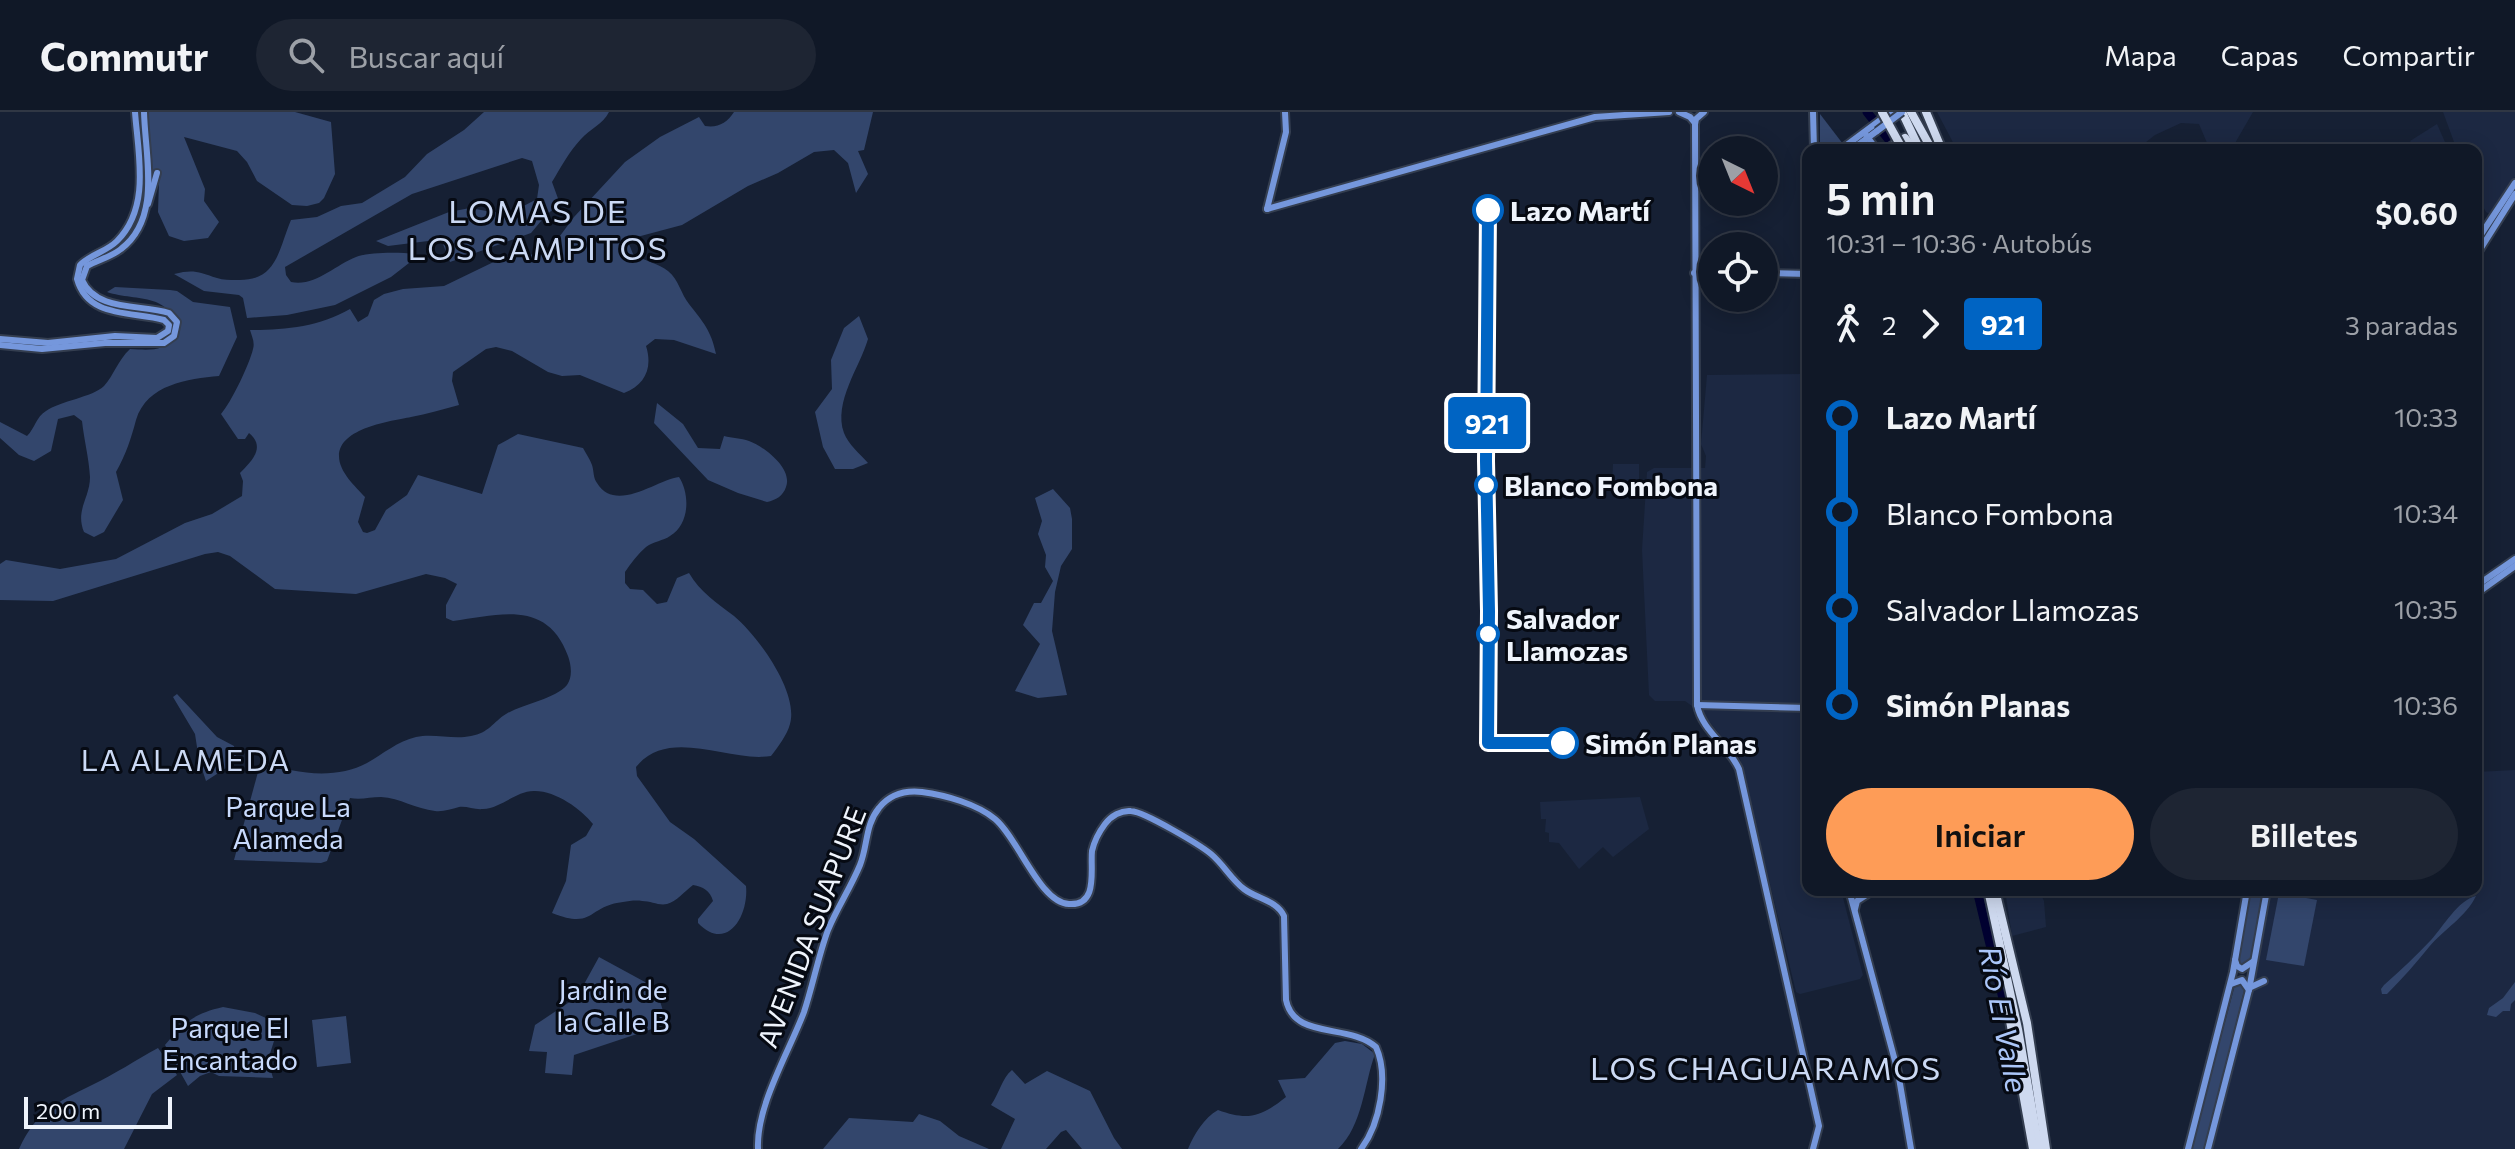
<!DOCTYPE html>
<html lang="es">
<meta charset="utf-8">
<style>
:root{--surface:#101827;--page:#1e2533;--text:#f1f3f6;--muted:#9ca0a7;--line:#303744;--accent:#fe9c57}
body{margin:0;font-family:Commissioner,sans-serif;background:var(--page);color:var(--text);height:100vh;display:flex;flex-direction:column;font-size:30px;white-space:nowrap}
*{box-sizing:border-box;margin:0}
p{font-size:26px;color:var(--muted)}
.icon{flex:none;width:44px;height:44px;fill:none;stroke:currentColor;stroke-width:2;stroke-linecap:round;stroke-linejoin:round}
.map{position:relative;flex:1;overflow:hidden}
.panel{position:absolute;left:1802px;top:32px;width:680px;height:752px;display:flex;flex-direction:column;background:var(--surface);border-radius:16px;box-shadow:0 4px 20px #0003,0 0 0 2px var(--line)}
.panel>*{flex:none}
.badge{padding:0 16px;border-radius:6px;font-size:28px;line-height:52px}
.needle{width:52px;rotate:137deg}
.controls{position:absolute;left:1698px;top:24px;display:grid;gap:16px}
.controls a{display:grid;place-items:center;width:80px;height:80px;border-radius:50%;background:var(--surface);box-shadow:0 4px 20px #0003,0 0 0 2px var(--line);font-size:40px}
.scale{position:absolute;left:24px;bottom:20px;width:148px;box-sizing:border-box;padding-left:8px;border:4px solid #eff4fc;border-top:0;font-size:22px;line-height:28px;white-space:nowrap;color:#eff4fc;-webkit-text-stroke:6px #060a13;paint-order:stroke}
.map>.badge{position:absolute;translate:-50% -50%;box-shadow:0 0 0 4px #fff}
.legs{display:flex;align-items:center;gap:12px;height:88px;padding:0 24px;font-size:26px}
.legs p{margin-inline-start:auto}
.summary{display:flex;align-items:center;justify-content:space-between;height:136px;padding:0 24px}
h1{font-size:44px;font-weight:600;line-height:60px}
.cta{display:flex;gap:16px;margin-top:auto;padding:16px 24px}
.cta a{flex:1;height:92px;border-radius:48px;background:var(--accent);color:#111;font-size:32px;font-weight:600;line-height:92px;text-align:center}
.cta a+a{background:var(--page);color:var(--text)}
ul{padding:0 24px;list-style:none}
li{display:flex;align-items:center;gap:28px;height:96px;font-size:30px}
li i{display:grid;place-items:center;width:12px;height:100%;margin:0 10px;background:currentColor}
li i::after{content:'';width:20px;height:20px;margin:-10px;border:6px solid;border-radius:50%;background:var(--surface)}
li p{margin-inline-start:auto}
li:first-child i{background:linear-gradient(#0000 50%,currentColor 0)}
li:last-child i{background:linear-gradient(currentColor 50%,#0000 0)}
header{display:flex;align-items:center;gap:48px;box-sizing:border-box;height:112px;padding:0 40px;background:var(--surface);border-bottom:2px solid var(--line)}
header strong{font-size:38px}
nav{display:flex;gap:44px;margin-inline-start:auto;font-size:28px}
.search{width:560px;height:72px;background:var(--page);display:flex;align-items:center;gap:20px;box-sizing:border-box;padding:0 28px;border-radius:44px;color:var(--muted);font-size:30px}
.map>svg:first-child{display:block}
.built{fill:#1c2842}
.green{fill:#33466c}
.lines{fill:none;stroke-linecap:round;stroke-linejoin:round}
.river{stroke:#000030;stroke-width:9}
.secondary-casing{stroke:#343e50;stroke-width:10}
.highway-casing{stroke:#343e50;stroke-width:12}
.secondary{stroke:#7597dc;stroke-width:6}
.highway{stroke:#ced9ef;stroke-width:8}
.secondary-bridge-casing{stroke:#343e50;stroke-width:10;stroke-linecap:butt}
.highway-bridge-casing{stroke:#343e50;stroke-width:12;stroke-linecap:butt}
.secondary-bridge{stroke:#7597dc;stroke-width:6}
.highway-bridge{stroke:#ced9ef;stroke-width:8}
.line-1-casing{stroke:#fff;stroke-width:18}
.line-1{stroke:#0064c3;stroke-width:12}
.stop-1-dot{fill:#fff;stroke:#0064c3;stroke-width:4}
.labels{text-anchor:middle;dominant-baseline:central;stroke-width:6;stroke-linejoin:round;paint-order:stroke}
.stop-label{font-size:28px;font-weight:bold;fill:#eff4fc;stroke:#060a13;text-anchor:start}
.park-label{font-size:28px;fill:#c8dafd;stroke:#060a13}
.street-label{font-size:28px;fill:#eff4fc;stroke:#060a13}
.neighbourhood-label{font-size:30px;letter-spacing:2px;fill:#cbd9f4;stroke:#060a13}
.water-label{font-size:30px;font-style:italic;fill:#abc6f9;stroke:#060a13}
.quarter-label{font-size:32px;letter-spacing:2px;fill:#cbd9f4;stroke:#060a13}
</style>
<header>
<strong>Commutr</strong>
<div class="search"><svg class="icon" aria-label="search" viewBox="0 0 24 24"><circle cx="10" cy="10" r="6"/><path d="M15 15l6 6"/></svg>Buscar aquí</div>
<nav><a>Mapa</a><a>Capas</a><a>Compartir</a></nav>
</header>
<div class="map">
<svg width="2515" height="1037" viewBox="0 0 2515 1037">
<rect width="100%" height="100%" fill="#162034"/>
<g class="built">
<path d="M1937,0H2253L2231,38H2210L2199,12L2181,11L2155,23L2136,38H1957Z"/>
<path d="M2443,0H2515V65L2491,103L2486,100L2476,81V38H2457Z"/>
<path d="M2437,12L2448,37L2417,38L2410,29Z"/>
<path d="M1803,262L1808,264V778H1841L1863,863L1860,867L1800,882L1796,880L1740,647L1703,602L1685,589H1655L1649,583L1642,438L1647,360L1654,356H1705L1706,344L1701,332L1707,263Z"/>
<path d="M1613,352H1639V373L1612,372Z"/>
<path d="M2515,658V1037H2212L2247,905L2271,778H2476V660Z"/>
<path d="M1640,685L1649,717L1613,745L1603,735L1579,757L1559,731L1549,730V721L1545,720L1546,707H1541L1540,690Z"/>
<path d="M2005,778H2039L2044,789L2046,815L2012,824Z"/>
</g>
<g class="green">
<path d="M147,0H295L331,10L335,62L324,86L319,91L307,94L292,93L257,69L247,50L237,39L184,25L205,77L204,89L219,110L208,126L184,129L169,124L158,100L159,70L144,54Z"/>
<path d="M484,0H609C603,12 590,17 581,27C569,40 561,55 552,70L560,92L546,103L531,121L450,150L443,132L436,128L388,134L376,129L449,100L470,96L492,100H512L537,87L539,73L532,49L522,46L412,82L285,155L286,163L291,170C315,175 335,153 356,145C368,140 400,140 414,142L409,151L391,165L335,193L287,203L247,206L243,186L239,183L204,179L174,162C194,157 198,160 217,166C223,168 230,168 236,168C277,170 278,139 291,108L317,105L341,94L362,91L405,65L427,42L464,18Z"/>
<path d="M734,0H873L864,38L858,39L868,62L856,81L848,51L834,38L814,40L778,61L748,74L682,113L637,125L629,132L633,142C644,149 658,151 668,159C679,168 681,182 689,192C703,210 711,218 716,242L674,228L655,227L646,234C653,256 645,273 624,281L580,263L562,264L548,260L512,239L496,235L486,237L453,260L452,269L459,293C443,297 427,302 411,305C391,309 339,316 339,344C339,360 355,374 365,385L358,410L363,420L367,421L375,418L386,398L407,383L418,363L482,382L498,333L518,322L583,336C586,342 590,347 592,353C594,359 593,366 597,371C616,402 658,367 679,365C690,382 690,412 670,424C663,429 654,429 646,435C638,442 631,451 625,460V471L630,477L643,478L657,492L667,490L677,466L689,461C700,480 717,491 734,504C757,523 799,580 790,612C787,623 778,635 771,644C729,651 669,614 636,655L637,664L670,710L694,727L746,774C749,804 727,841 698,811V807L713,789C710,778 703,775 693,773C685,779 676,790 667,792C659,794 651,789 642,789C636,788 629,789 623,790C587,794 595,818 552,801L566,769L571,733L586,724L593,712C581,697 556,679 535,679C517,678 502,696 483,697C475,698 467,694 459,695C451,697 443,700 435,699C416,697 400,686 381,685C370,685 361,688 350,686L327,749L321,751L234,748L261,649C293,662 336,668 367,651C383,642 398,629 416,625C434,621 453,628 471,624C489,621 493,610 506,602C523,592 555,587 567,573C573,565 571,552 568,544C547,487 499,503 453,509L446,506V493L457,472L445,466L426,462L356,482L275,477L230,444L218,440L205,442L53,489L0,488V452L6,448L60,457L116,447L185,411L212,402L242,384L243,369L240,361C252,349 266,335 249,321L245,327H238L221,302C231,291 250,251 253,237C255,230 252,225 250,218C284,218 319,215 350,197L358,210L368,204L374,188L384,182L403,177L444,174L506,144L530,143L546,138L554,132L574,105L625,50L660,25L699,5L705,14C718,16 727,11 734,0Z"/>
<path d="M1820,2L1843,32L1835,38H1820Z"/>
<path d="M115,175L170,178L177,179L193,190L230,195L237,225L219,264C188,267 147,272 136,308C131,327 126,342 116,360L123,388L104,420L94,425L84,420C75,398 90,386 90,365C89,346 84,328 82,309L74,303L58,307L51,339L34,349L19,343L0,326V310L27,324C35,316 36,305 46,299C60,289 93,285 104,274C114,263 118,248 130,237C149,238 163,240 176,225C176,179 137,190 107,180Z"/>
<path d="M859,204L868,227C860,255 833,290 844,321C848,332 860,342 868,351L853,357H835L823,335L815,300L832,277L831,248L844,216Z"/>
<path d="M657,291L683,312L698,336L720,337L724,324C732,326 741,326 749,329C765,335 793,357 786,375C783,384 776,388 767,390L738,381L708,368L654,311Z"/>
<path d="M1053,377L1070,396L1072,407V437L1061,454L1055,480L1052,519L1067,583L1038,586L1015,579L1040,532L1023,513L1034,491H1041L1053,469L1045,455L1046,443L1038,422L1042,409L1035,386Z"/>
<path d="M177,582L217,625L234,634L237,649L206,669L199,648L195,622L173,585Z"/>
<path d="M2247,778H2267L2255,848L2247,856L2237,854Z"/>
<path d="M2279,781L2317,788L2304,854L2266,848Z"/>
<path d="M2476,784C2466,805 2444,817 2429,835C2416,851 2402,867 2387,882H2382L2381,877L2384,873C2400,859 2416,844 2431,828C2443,815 2458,788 2476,784Z"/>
<path d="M599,845L656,876L667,912L574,943L572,963L545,961L547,940L529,939L535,913L577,885Z"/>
<path d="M2236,869L2246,871L2204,1037H2191Z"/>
<path d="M2515,870V888L2511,892L2510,899H2503L2496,905L2487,903L2489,896L2503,886Z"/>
<path d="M223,895L255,901L268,907L269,926L274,929L268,948L273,966L219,964L211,960L200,964L188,974L165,933C185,910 193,902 223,895Z"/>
<path d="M346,904L351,951L317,955L312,908Z"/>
<path d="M1345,929L1362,932L1375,942C1364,972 1363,1013 1338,1037H1188C1194,1022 1204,1006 1218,998C1248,1009 1261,1005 1286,985L1278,968L1305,966L1335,931Z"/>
<path d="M158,936L177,963L152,982L124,1037H19C37,998 56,991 92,973C115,962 136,948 158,936Z"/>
<path d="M1012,958L1025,972L1047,959L1090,979L1114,1026L1122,1037H1082L1066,1018L1061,1020L1046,1037H1001L1015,1007L991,993C999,982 1002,966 1012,958Z"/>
<path d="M919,1002L940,1009L959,1024L989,1037H823L849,1006L913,1010Z"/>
</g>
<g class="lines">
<g class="river">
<path d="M1867,0L1897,38"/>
<path d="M1977,778L2006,899"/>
</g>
<g class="secondary-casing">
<g id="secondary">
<path d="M1679,0L1690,5L1695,11"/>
<path d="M1704,0L1696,7L1695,12L1697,593C1702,619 1728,633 1739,657L1819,1014L1813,1037"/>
<path d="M1813,0L1814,38"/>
<path d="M1866,23L1877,38"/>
<path d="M1840,38L1891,0"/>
<path d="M1851,38L1877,19"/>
<path d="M148,92L157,61"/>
<path d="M1267,97L1595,5L1669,0"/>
<path d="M1267,97L1286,20L1285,0"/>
<path d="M2476,130L2515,71"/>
<path d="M2476,144L2515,82"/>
<path d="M1694,161H1712"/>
<path d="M1764,161L1808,162"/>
<path d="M0,227L48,231L115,224L157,226L168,219L169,213L164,208C133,199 88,207 77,167L80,153C91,142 106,140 117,129C151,95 138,42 135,0"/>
<path d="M0,233L42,237L105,231H164L174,224L177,210L169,201C142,192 96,200 82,168L87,154C98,148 111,145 121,137C162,106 145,44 144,0"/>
<path d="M2476,474L2515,447"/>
<path d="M2476,482L2515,454"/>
<path d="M1697,593L1808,596"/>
<path d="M1849,778L1898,960L1911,1037"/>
<path d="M1855,797L1857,789L1874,778"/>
<path d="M2235,848L2237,854L2242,857L2254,849"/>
<path d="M2231,872L2242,868L2249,878"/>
<path d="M2251,875L2264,869"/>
<path d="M758,1037C756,994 789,940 804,900C813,873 818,845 828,818C837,796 851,775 860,753C868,733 865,713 879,696C890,682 904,678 922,680C945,683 977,692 995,707C1018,726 1040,791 1069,792C1099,794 1090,757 1092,739C1094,730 1099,720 1105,712C1111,704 1121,698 1131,699C1145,700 1200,733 1211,742C1224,753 1231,767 1244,777C1257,787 1276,788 1284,804L1286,888C1294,928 1349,911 1376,935C1389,964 1380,1012 1361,1037"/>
<path d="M2188,1037L2233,860L2247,778"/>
<path d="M2208,1037L2249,878L2267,778"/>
</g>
</g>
<g class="highway-casing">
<g id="highway">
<path d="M1902,0L1920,38"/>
<path d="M1911,0L1932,38"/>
<path d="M1926,0L1942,38"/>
<path d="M1886,38L1905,26L1914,38"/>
<path d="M1988,778L2018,917L2039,1037"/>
<path d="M1995,778L2027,911L2046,1037"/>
<path d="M2007,892L2033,1037"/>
</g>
</g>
<use href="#secondary" class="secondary"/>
<use href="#highway" class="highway"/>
<g class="secondary-bridge-casing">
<path id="secondary-bridge" d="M1877,19L1902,0"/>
</g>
<g class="highway-bridge-casing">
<path id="highway-bridge" d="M1882,0L1903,38"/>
</g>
<use href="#secondary-bridge" class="secondary-bridge"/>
<use href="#highway-bridge" class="highway-bridge"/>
</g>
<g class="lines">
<g class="line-1-casing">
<path id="line-1" d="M1488,98L1486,349L1489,499L1488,631H1563"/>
</g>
<use href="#line-1" class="line-1"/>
</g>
<g class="stop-1-dot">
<circle cx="1488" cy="98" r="14"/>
<circle cx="1486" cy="373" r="10"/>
<circle cx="1488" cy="522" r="10"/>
<circle cx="1563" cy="631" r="14"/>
</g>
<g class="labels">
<g class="stop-label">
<text x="1510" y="98">Lazo Martí</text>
<text x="1504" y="373">Blanco Fombona</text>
<text x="1506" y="506">Salvador<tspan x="1506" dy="32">Llamozas</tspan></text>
<text x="1585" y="631">Simón Planas</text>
</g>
<g class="park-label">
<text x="288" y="694">Parque La<tspan x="288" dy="32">Alameda</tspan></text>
<text x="613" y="877">Jardin de<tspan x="613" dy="32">la Calle B</tspan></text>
<text x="230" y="915">Parque El<tspan x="230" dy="32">Encantado</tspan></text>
</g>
<g class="street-label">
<text transform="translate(811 815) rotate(-69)">AVENIDA SUAPURE</text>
</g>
<g class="neighbourhood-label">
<text x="186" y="646">LA ALAMEDA</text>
</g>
<g class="water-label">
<text transform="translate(2005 907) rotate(79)">Río El Valle</text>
</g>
<g class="quarter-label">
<text x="538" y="98">LOMAS DE<tspan x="538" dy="37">LOS CAMPITOS</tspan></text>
<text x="1766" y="955">LOS CHAGUARAMOS</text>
</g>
</g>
</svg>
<div class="controls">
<a><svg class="needle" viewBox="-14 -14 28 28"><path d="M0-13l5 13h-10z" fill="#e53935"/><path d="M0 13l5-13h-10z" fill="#9ca0a7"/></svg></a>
<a><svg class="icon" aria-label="locate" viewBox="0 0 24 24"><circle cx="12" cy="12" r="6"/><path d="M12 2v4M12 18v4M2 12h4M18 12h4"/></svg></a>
</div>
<div class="scale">200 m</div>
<b class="badge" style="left:1487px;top:311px;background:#0064c3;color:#fff">921</b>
<section class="panel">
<div class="summary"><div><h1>5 min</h1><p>10:31 – 10:36 · Autobús</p></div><b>$0.60</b></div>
<div class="legs"><svg class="icon" aria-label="walk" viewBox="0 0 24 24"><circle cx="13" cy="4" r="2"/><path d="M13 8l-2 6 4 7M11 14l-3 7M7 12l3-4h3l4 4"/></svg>2<svg class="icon" aria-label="forward" viewBox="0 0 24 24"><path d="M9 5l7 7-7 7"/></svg><b class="badge" style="background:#0064c3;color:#fff">921</b><p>3 paradas</p></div>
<ul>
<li><i style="color:#0064c3"></i><b>Lazo Martí</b><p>10:33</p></li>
<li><i style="color:#0064c3"></i><span>Blanco Fombona</span><p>10:34</p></li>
<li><i style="color:#0064c3"></i><span>Salvador Llamozas</span><p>10:35</p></li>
<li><i style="color:#0064c3"></i><b>Simón Planas</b><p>10:36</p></li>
</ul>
<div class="cta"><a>Iniciar</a><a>Billetes</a></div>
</section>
</div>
